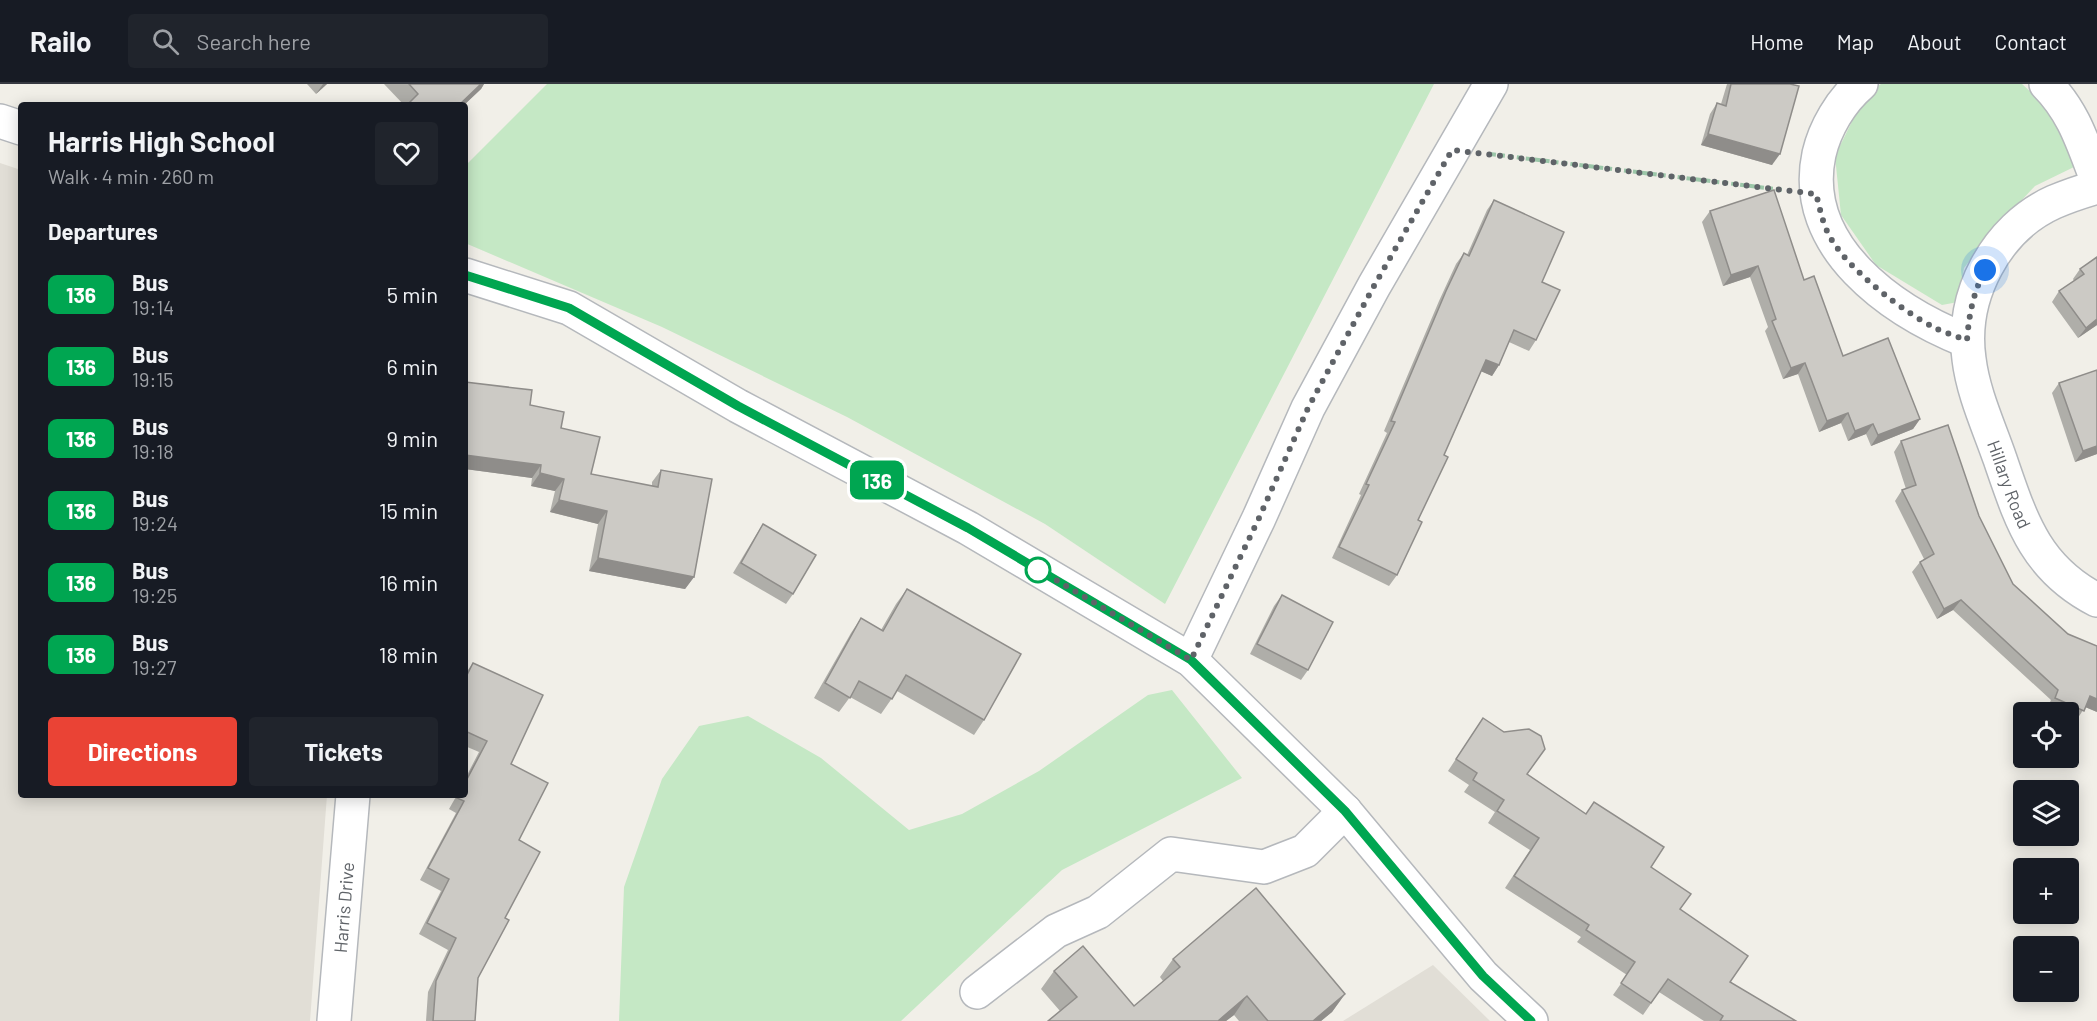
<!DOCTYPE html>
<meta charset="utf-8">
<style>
:root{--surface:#171b24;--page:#20242c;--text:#f1f3f6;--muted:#9ea1a6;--line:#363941;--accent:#ea4335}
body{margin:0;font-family:Barlow,sans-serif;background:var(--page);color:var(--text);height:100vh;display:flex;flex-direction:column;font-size:22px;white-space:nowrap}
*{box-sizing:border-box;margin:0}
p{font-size:20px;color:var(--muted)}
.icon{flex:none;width:33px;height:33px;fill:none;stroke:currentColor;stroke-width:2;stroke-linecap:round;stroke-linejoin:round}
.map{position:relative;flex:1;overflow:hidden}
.side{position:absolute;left:18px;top:18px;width:450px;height:696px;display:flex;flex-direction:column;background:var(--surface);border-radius:6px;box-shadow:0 3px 15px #0003}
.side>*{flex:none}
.badge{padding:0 12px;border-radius:9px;font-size:21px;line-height:39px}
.fabs{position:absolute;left:2013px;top:618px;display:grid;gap:12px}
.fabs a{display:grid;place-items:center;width:66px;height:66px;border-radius:6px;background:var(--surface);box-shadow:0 3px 15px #0003;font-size:30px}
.you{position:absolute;width:30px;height:30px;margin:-15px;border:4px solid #fff;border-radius:50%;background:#1a73e8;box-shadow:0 0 0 9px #1a73e833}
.map>.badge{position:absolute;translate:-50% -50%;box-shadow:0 0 0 3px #fff}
h2{padding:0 30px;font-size:22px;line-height:54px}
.round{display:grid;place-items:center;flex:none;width:63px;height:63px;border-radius:6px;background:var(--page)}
.summary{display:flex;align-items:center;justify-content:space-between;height:102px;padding:0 30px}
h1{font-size:28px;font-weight:700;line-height:45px}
.action{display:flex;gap:12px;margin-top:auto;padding:12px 30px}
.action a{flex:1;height:69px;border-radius:6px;background:var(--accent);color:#fff;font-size:24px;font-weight:700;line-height:69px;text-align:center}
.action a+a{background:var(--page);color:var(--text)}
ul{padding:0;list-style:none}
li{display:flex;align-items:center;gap:18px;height:72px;padding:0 30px}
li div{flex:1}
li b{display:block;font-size:22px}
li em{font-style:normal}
li .badge{min-width:66px;font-weight:700;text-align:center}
header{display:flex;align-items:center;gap:36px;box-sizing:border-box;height:84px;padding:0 30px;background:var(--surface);border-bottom:2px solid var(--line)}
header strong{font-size:28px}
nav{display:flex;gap:33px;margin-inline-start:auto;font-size:21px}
.search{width:420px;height:54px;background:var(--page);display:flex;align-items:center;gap:15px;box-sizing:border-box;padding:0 21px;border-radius:6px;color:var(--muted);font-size:22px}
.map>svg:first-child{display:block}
.education{fill:#e1ded6}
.green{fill:#c5e8c5}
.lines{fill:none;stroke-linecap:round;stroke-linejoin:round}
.minor-casing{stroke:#b5b8bc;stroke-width:36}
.path{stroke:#9cc7a9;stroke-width:4;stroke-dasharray:6 3;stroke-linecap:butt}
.minor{stroke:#fff;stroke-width:33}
.wall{fill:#afaea9}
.shaded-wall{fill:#8f8d8a}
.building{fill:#cccac5;stroke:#8f8d8a;stroke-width:1.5}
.line-casing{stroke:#fff;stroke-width:14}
.line{stroke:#00a651;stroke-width:9}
.walk{stroke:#5f6368;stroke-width:6;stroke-dasharray:0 10.8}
.stop-dot{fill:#fff;stroke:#00a651;stroke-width:3}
.labels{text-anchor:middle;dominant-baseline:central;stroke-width:4.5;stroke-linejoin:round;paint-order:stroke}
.street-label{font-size:18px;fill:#5f6368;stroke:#fff}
</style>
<header>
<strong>Railo</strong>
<div class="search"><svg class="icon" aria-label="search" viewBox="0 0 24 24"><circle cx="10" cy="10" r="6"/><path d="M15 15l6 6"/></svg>Search here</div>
<nav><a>Home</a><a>Map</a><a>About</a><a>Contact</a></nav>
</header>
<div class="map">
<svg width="2097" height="937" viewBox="0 0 2097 937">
<rect width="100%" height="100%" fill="#f1efe8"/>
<g class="education">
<path d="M0,79L21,86V711H327L310,937H0Z"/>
<path d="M1433,881L1490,937H1343Z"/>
</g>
<g class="green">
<path d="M547,0H1434L1165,520L1045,440L847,333L662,243L465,159V82Z"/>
<path d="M1881,0H2022L2044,20L2065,51L2074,83L2035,102L1991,149L1964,184L1958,218L1942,221L1876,181L1841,131L1835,72L1865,11Z"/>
<path d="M1172,606L1242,694L1062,786L901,937H619L624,803L662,695L699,642L748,632L821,674L909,746L962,730L1039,687L1148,611Z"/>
</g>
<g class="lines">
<g class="minor-casing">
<g id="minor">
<path d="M1861,0C1841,17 1825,44 1819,70C1799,163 1892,227 1967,257"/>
<path d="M2046,0C2074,28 2083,60 2097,96"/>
<path d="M0,37L21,44"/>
<path id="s1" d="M2097,103C2083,107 2068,112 2054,118C1996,144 1960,212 1969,275C1973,309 1989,343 2000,375C2021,436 2035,484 2097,516"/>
<path d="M465,191L569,224L738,322L968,444L1191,576L1345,727L1483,892L1531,937"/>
<path d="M1191,576L1259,434L1308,324L1374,202L1491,0"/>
<path d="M977,908L1056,847L1098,828L1171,770L1264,783L1305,767L1345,727"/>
<path id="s2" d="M334,937L353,711"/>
</g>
</g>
<path class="path" d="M1490,70L1783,106"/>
<use href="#minor" class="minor"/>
</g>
<g class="wall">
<path d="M307,0H327L316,10Z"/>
<path d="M384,0H484L481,5L464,21H404Z"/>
<path d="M1727,0H1790L1772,81L1701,61L1710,30L1717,19L1721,20Z"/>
<path d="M1494,116L1542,198L1536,256L1529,267L1509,258L1499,281L1492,292L1481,287L1444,371L1397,491L1389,502L1332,474L1361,411L1359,410L1387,349L1384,347L1439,217L1456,180L1464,169L1467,171L1487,126Z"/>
<path d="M1710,127L1804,196L1843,272L1920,335L1913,345L1871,362L1866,350L1848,357L1841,339L1819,348L1798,290L1783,295L1765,247L1768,243L1750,193L1723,202L1702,138Z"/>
<path d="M2097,173V241L2078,254L2052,218L2059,207L2074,197L2073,195L2080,185Z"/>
<path d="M2097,286V370L2075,378L2052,309L2059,299Z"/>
<path d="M465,298L530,321L561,344L591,390L652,402V398L661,386L694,493L685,505L589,487L598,440L550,428L555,407L531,402L532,394L465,385Z"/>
<path d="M1901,357L1979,432L2013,500L2097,628L2085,623L2076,637L2068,634V628H2056L2047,625L2051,616L1953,526L1937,535L1912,488L1920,478L1924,475L1895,417L1902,406L1906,405L1894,368Z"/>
<path d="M763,440L793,510L786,520L733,489L756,451Z"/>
<path d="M907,505L984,636L974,651L897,607L881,630L850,613L839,628L814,614L851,549L861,534L881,546L896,520Z"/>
<path d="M1282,511L1308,586L1301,596L1250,570L1274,522Z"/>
<path d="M473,579L511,680L519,756L505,834L478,894L475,937H426L428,908L448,866L419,850L441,807L420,796L456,729L449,725L457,711H465V695L479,668L465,662V590Z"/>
<path d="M1483,634L1527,690L1651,783L1730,898L1796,937H1704L1659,908L1643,931L1613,911L1627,891L1577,858L1581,853L1505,804L1530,766L1488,739L1495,728L1464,708L1469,701L1448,687Z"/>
<path d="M1173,875L1345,910L1332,928L1321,937H1239L1234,931L1226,937H1048L1060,927L1041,905L1054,887L1134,922L1163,897L1160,893Z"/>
</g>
<g class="shaded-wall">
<path d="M323,0H327L316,10Z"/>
<path d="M481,0H484L481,5L464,21H459Z"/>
<path d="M1708,50L1780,70L1772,81L1701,61Z"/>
<path d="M1758,182L1750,193L1723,202L1731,191Z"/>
<path d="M2097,235V241L2078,254L2086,244Z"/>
<path d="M1486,276L1499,281L1492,292L1478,286Z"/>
<path d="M1805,279L1798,290L1783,295L1791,284Z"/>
<path d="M1848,329L1841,339L1819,348L1827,337Z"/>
<path d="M1920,335L1913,345L1871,362L1878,351Z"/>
<path d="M1873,340L1866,350L1848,357L1855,347Z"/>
<path d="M2097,362V370L2075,378L2083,367Z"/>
<path d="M465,371L541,381L532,394L465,385Z"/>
<path d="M540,389L564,395L555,407L531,402Z"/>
<path d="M559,416L607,427L598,440L550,428Z"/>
<path d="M598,474L694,493L685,505L589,487Z"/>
<path d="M1961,516L1953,526L1937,535L1944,525Z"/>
<path d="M2090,612L2097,615V628L2083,622Z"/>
<path d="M1345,910L1332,928L1321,937H1313Z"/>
<path d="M1247,912L1234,931L1226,937H1218Z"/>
</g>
<g class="building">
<path d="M409,0H481L459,21H407L418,10Z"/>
<path d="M1731,0H1790L1799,2L1780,70L1708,50L1717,19L1726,22Z"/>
<path d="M1774,106L1804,196L1814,192L1843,272L1888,254L1920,335L1878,351L1873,340L1855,347L1848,329L1827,337L1805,279L1791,284L1772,237L1776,235L1758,182L1731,191L1710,127Z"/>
<path d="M1494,116L1564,148L1542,198L1560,206L1536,256L1514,246L1499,281L1486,276L1444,371L1448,373L1418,436L1422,438L1397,491L1339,463L1369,401L1366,400L1395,338L1391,337L1446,207L1464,169L1469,172Z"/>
<path d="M2097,173V235L2086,244L2059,207L2084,190L2080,185Z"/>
<path d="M2097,286V362L2083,367L2059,299Z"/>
<path d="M465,298L532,306L530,321L564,328L561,344L600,353L591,390L658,403L661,386L712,395L694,493L598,474L607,427L559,416L564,395L540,389L541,381L465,371Z"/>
<path d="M1948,341L1979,432L2013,500L2068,550L2097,562V615L2090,612L2084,627L2055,614L2058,606L1961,516L1944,525L1920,478L1934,470L1902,406L1916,401L1901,357Z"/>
<path d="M763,440L816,471L793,510L741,479Z"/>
<path d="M907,505L1021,570L984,636L906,591L892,615L859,597L850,614L825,599L861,534L883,547Z"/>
<path d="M1282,511L1333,538L1308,586L1257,560Z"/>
<path d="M473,579L543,611L511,680L548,699L519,756L540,768L505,834L509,836L478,894L475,937H433L436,897L456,854L427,839L449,795L428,784L464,717L457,714L459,711H465V699L487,657L465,647V595Z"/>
<path d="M1483,634L1504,648L1529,645L1541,652L1545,665L1527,690L1586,730L1594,718L1664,763L1651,783L1691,810L1680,825L1748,872L1730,898L1796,937H1720L1723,932L1668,895L1651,919L1621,899L1635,878L1586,846L1589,841L1514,792L1539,754L1497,727L1504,716L1473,696L1477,689L1456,675Z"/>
<path d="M1256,804L1345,910L1313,937H1268L1247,912L1218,937H1048L1077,913L1054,887L1083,862L1134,922L1180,883L1173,875Z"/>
</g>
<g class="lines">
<g class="line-casing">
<path id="line" d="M465,191L569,224L738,322L968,444L1191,576L1345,727L1483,892L1531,937"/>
</g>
<use href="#line" class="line"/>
<path class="walk" d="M1038,486L1029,480L1191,576L1259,434L1308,324L1374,202L1452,66L1816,110C1820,124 1822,138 1829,151C1845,183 1904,229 1937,245C1947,249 1957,253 1967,256C1969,231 1973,209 1985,186"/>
</g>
<circle class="stop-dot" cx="1038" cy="486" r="12"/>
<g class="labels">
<g class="street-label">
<text stroke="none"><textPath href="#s1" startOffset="368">Hillary Road</textPath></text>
<text stroke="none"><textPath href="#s2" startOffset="114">Harris Drive</textPath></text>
</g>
</g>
</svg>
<div class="fabs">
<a><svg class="icon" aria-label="locate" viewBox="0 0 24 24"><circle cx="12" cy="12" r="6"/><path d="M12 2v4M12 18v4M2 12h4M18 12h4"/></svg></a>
<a><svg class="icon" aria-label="layers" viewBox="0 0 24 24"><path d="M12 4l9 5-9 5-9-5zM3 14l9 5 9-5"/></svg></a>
<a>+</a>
<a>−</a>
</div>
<div class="you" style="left:1985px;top:186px"></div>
<b class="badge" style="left:877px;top:396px;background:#00a651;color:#fff">136</b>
<section class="side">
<div class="summary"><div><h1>Harris High School</h1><p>Walk · 4 min · 260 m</p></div><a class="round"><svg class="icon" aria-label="heart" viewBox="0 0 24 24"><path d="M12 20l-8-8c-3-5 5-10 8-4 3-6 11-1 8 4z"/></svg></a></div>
<h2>Departures</h2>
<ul>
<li><span class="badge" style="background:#00a651;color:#fff">136</span><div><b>Bus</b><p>19:14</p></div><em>5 min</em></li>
<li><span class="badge" style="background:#00a651;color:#fff">136</span><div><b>Bus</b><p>19:15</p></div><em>6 min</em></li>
<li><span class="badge" style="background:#00a651;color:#fff">136</span><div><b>Bus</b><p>19:18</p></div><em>9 min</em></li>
<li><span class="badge" style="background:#00a651;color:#fff">136</span><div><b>Bus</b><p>19:24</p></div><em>15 min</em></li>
<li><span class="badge" style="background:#00a651;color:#fff">136</span><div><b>Bus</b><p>19:25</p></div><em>16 min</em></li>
<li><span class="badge" style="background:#00a651;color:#fff">136</span><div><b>Bus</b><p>19:27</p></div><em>18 min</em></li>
</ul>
<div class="action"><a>Directions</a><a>Tickets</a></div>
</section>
</div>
